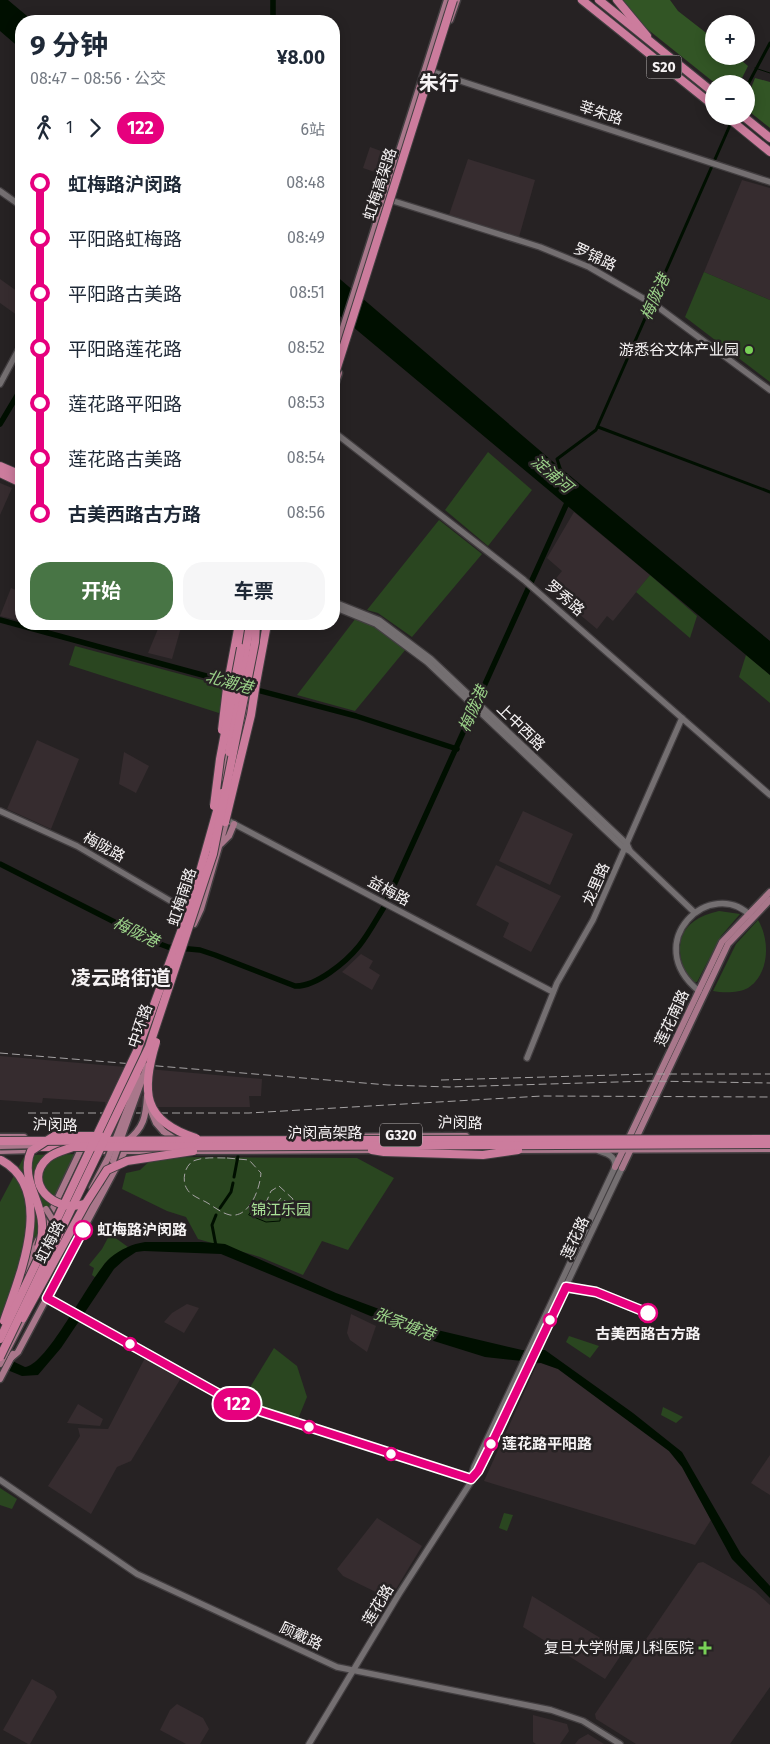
<!DOCTYPE html>
<html lang="zh">
<meta charset="utf-8">
<style>
:root{--surface:#fff;--page:#f6f6f7;--text:#1f2937;--muted:#747a83;--accent:#487545}
body{margin:0;font-family:"Fira Sans","Noto Sans SC",sans-serif;background:var(--page);color:var(--text);height:100vh;display:flex;flex-direction:column;font-size:19px;white-space:nowrap}
*{box-sizing:border-box;margin:0}
p{font-size:16px;color:var(--muted)}
.icon{flex:none;width:28px;height:28px;fill:none;stroke:currentColor;stroke-width:2;stroke-linecap:round;stroke-linejoin:round}
.map{position:relative;flex:1;overflow:hidden}
.sheet{position:absolute;left:15px;top:15px;width:325px;height:615px;display:flex;flex-direction:column;background:var(--surface);border-radius:20px;box-shadow:0 2px 12px #0003}
.sheet>*{flex:none}
.badge{padding:0 10px;border-radius:16px;font-size:18px;line-height:32px}
.controls{position:absolute;left:705px;top:15px;display:grid;gap:10px}
.controls a{display:grid;place-items:center;width:50px;height:50px;border-radius:50%;background:var(--surface);box-shadow:0 2px 12px #0003;font-size:25px}
.map>.badge{position:absolute;translate:-50% -50%;box-shadow:0 0 0 2px #fff}
.legs{display:flex;align-items:center;gap:8px;height:55px;padding:0 15px;font-size:16px}
.legs p{margin-inline-start:auto}
.head{display:flex;align-items:center;justify-content:space-between;height:85px;padding:0 15px}
h1{font-size:28px;font-weight:700;line-height:38px}
.action{display:flex;gap:10px;margin-top:auto;padding:10px 15px}
.action a{flex:1;height:58px;border-radius:20px;background:var(--accent);color:#fff;font-size:20px;font-weight:700;line-height:58px;text-align:center}
.action a+a{background:var(--page);color:var(--text)}
ul{padding:0 15px;list-style:none}
li{display:flex;align-items:center;gap:18px;height:55px;font-size:19px}
li i{display:grid;place-items:center;width:8px;height:100%;margin:0 6px;background:currentColor}
li i::after{content:'';width:12px;height:12px;margin:-6px;border:4px solid;border-radius:50%;background:var(--surface)}
li p{margin-inline-start:auto}
li:first-child i{background:linear-gradient(#0000 50%,currentColor 0)}
li:last-child i{background:linear-gradient(currentColor 50%,#0000 0)}
.map>svg:first-child{display:block}
.built{fill:#362c2f}
.green{fill:#2a4620}
.forest{fill:#325525}
.water{fill:#000f00}
.lines{fill:none;stroke-linecap:round;stroke-linejoin:round}
.stream{stroke:#000f00;stroke-width:1}
.canal{stroke:#000f00;stroke-width:3}
.river{stroke:#000f00;stroke-width:5.5}
.secondary-casing{stroke:#423e40;stroke-width:8}
.primary-casing{stroke:#423e40;stroke-width:9}
.highway-casing{stroke:#423e40;stroke-width:10}
.secondary{stroke:#746f71;stroke-width:5.5}
.primary{stroke:#a9778b;stroke-width:6}
.highway{stroke:#cc7c9d;stroke-width:8}
.rail{stroke:#a5a2a3;stroke-width:1;stroke-dasharray:8 4;stroke-linecap:butt}
.primary-bridge-casing{stroke:#423e40;stroke-width:9;stroke-linecap:butt}
.highway-bridge-casing{stroke:#423e40;stroke-width:10;stroke-linecap:butt}
.primary-bridge{stroke:#a9778b;stroke-width:6}
.highway-bridge{stroke:#cc7c9d;stroke-width:8}
.line-1-casing{stroke:#fff;stroke-width:11}
.line-1{stroke:#e6007e;stroke-width:8}
.poi-dot{fill:#79d157;stroke:#262223;stroke-width:2}
.stop-1-dot{fill:#fff;stroke:#e6007e;stroke-width:2.5}
.labels{text-anchor:middle;dominant-baseline:central;stroke-width:5;stroke-linejoin:round;paint-order:stroke}
.shield{fill:#262223;stroke:#b8b4b5;stroke-width:1}
.shield-label{font-size:14px;font-weight:bold;fill:#f6f3f4}
.street-label{font-size:15px;fill:#f6f3f4;stroke:#262223}
.poi-label{font-size:15px;fill:#f6f3f4;stroke:#262223;text-anchor:end}
.park-label{font-size:15px;fill:#a9e197;stroke:#262223}
.stop-label{font-size:15px;font-weight:bold;fill:#f6f3f4;stroke:#262223;text-anchor:start}
.water-label{font-size:16px;font-style:italic;fill:#9bd289;stroke:#262223}
.district-label{font-size:20px;font-weight:bold;fill:#f6f3f4;stroke:#262223}
</style>
<div class="map">
<svg width="770" height="1744" viewBox="0 0 770 1744">
<rect width="100%" height="100%" fill="#262223"/>
<g class="built">
<path d="M370,147L392,155L386,176L363,168Z"/>
<path d="M468,159L535,180L519,237L449,215Z"/>
<path d="M742,180L770,188V300L704,272Z"/>
<path d="M0,279L21,294V318L0,303Z"/>
<path d="M0,483L12,488L0,515Z"/>
<path d="M574,512L650,575L613,621L607,616L597,629L548,588L562,571L547,558Z"/>
<path d="M11,588L21,592V621L0,616Z"/>
<path d="M160,624H182L172,659L148,653Z"/>
<path d="M37,740L79,759L51,829L7,809Z"/>
<path d="M124,752L149,766L136,793L119,784Z"/>
<path d="M523,811L573,834L550,885L499,861Z"/>
<path d="M496,865L561,896L531,952L503,937L509,923L476,905Z"/>
<path d="M361,954L373,961L369,968L380,975L372,990L342,972Z"/>
<path d="M0,1056L262,1079L261,1096H249L250,1107H106L105,1102L43,1098L42,1103L0,1100Z"/>
<path d="M187,1304L199,1308L184,1333L164,1322L172,1313Z"/>
<path d="M351,1314L376,1326L367,1352L350,1340L347,1333Z"/>
<path d="M145,1358L181,1378L131,1461L117,1467L91,1514L48,1486L80,1436L78,1428L108,1429Z"/>
<path d="M541,1363L558,1369L669,1451L682,1467L711,1520L695,1545L484,1481L537,1364Z"/>
<path d="M78,1404L103,1419L100,1426L67,1423Z"/>
<path d="M770,1455V1495L751,1483Z"/>
<path d="M377,1518L422,1546L390,1599L343,1576L337,1569Z"/>
<path d="M703,1562L755,1591L770,1605V1687L730,1744H636L596,1719L595,1714L698,1563Z"/>
<path d="M532,1596L623,1652L605,1679L523,1627Z"/>
<path d="M32,1679L54,1691L57,1697L30,1744H28L3,1730Z"/>
<path d="M177,1704L203,1718L209,1729L200,1744H186L160,1730L170,1710Z"/>
<path d="M533,1715L567,1724L569,1731L560,1744H536L533,1742Z"/>
<path d="M588,1734L604,1744H575L579,1739Z"/>
</g>
<g class="green">
<path d="M704,272L770,300V382L685,317Z"/>
<path d="M488,452L532,490L488,546L445,510Z"/>
<path d="M439,520L482,554L412,637L378,613L367,610Z"/>
<path d="M650,575L697,616L690,638L636,592Z"/>
<path d="M356,618L383,631L406,649L355,711L297,695Z"/>
<path d="M75,646L225,686L222,714L69,665Z"/>
<path d="M746,655L770,675V703L739,677Z"/>
<path d="M719,911L740,914L721,936L697,982L691,983C671,948 677,920 719,911Z"/>
<path d="M758,920C770,940 770,973 748,988C739,993 723,993 713,991L736,944Z"/>
<path d="M83,1154L0,1318V1202L25,1155Z"/>
<path d="M154,1157L357,1158L394,1178L348,1250L322,1241L303,1275L260,1257L198,1239L186,1217L167,1211L122,1189L126,1173L140,1170Z"/>
<path d="M110,1234L128,1247L105,1263L96,1278L92,1275L94,1268L89,1265L102,1249Z"/>
<path d="M569,1336L599,1346L590,1358L566,1342Z"/>
<path d="M274,1348L297,1366L307,1397L298,1419L241,1402Z"/>
<path d="M663,1407L683,1417L676,1423L661,1415Z"/>
<path d="M0,1488L17,1499L12,1509L0,1505Z"/>
<path d="M504,1513L513,1515L507,1531L499,1528Z"/>
</g>
<g class="forest">
<path d="M611,0H670L678,11L714,39V56H736L748,66L739,84H716Z"/>
<path d="M755,78L770,82V128L746,109V101Z"/>
</g>
<g class="water">
<path d="M0,0H8L33,21H21V49L0,31Z"/>
<path d="M334,274L551,460L770,641V675L334,311Z"/>
<path d="M145,1242H202L225,1244L336,1293L433,1329L522,1350H545L633,1413L682,1452L741,1554L770,1586V1598L732,1559L682,1467L669,1451L558,1369L541,1363L485,1357L421,1337L221,1254L144,1251L136,1252L124,1260L114,1269L61,1348L38,1375L22,1376L0,1367V1355L25,1367C48,1365 90,1276 110,1258C121,1249 132,1244 145,1242Z"/>
</g>
<g class="lines">
<g class="stream">
<path d="M755,68L770,73"/>
<path d="M256,1205L281,1211L280,1221L266,1222L249,1215Z"/>
</g>
<g class="canal">
<path d="M746,88L770,43"/>
<path d="M598,427L770,492"/>
<path d="M561,471L557,459L596,430L734,116"/>
<path d="M234,1177L238,1156"/>
<path d="M220,1208L231,1192L233,1183"/>
<path d="M216,1246L212,1225L216,1215"/>
</g>
<g class="river">
<path d="M273,21V0"/>
<path d="M0,424L21,389"/>
<path d="M0,620L232,683"/>
<path d="M253,689L356,716L457,749"/>
<path d="M0,864L152,941L168,947L200,950L215,955L295,986C316,987 346,962 359,946C368,935 376,920 384,907L567,503"/>
</g>
<g class="secondary-casing">
<g id="secondary">
<path d="M427,70L770,182"/>
<path d="M0,191L21,206"/>
<path d="M387,199L540,247L589,267L658,307L770,390"/>
<path d="M0,384L21,345"/>
<path d="M334,432L524,580L770,795"/>
<path d="M334,602L379,620L431,659L627,844L630,851L694,912"/>
<path d="M334,607L376,624L427,662L625,849L630,851"/>
<path d="M0,811L77,846L191,913"/>
<path d="M223,818L553,992"/>
<path d="M699,991C639,943 711,874 752,917"/>
<path d="M527,1058L557,983L593,920L682,718"/>
<path d="M471,1477L474,1467L615,1167C616,1156 608,1154 599,1151"/>
<path d="M0,1480L137,1574L337,1667L551,1710L583,1721L620,1744"/>
<path d="M309,1744L399,1594L478,1471L622,1168"/>
</g>
</g>
<g class="primary-casing">
<g id="primary">
<path d="M450,20L457,0"/>
<path d="M334,356L447,0"/>
<path d="M334,388L339,373"/>
<path d="M243,734L256,652"/>
<path d="M224,778L229,749"/>
<path d="M221,844L229,836L234,824"/>
<path d="M194,924L201,909L227,819"/>
<path d="M163,1131L173,1138"/>
<path d="M0,1137H24"/>
<path d="M291,1137L466,1136"/>
<path d="M421,1150H501"/>
<path d="M514,1150L770,1149"/>
<path d="M0,1151L34,1150"/>
<path d="M96,1151H179"/>
<path d="M189,1151L376,1150"/>
<path d="M615,1167L722,942L770,892"/>
<path d="M622,1168L728,944L770,900"/>
<path d="M92,1188L108,1158"/>
<path d="M79,1227L100,1187"/>
<path d="M42,1231L83,1145"/>
<path d="M24,1271L38,1240"/>
<path d="M11,1358L18,1352L126,1149"/>
<path d="M0,1364L26,1314"/>
<path d="M0,1379L13,1354"/>
</g>
</g>
<g class="highway-casing">
<g id="highway">
<path d="M582,0L714,106"/>
<path d="M599,0L714,93"/>
<path d="M617,0L647,36"/>
<path d="M726,116L770,152"/>
<path d="M743,116L770,138"/>
<path d="M0,466L21,475"/>
<path d="M0,473L21,483"/>
<path d="M241,648L243,624"/>
<path d="M256,683L267,624"/>
<path d="M227,688L239,624"/>
<path d="M34,1147H70"/>
</g>
</g>
<use href="#secondary" class="secondary"/>
<use href="#primary" class="primary"/>
<use href="#highway" class="highway"/>
<g class="rail">
<path d="M0,1053L388,1085L449,1087L650,1081L770,1083"/>
<path d="M441,1080L650,1074H770"/>
<path d="M28,1113H249L542,1096L770,1097"/>
<path d="M227,1158L249,1160L261,1173C260,1188 250,1218 230,1215C221,1213 213,1206 206,1202C200,1199 190,1195 187,1189C181,1180 185,1163 196,1160C205,1157 217,1158 227,1158Z"/>
<path d="M279,1186L293,1199L292,1203H288L281,1198L272,1209H268L265,1205L271,1191Z"/>
</g>
<g class="primary-bridge-casing">
<g id="primary-bridge">
<path d="M150,1109L156,1123L163,1131"/>
<path d="M127,1141C144,1128 146,1116 147,1096"/>
<path d="M0,1146L41,1145"/>
<path d="M108,1158L130,1102L138,1076"/>
<path d="M113,1161L147,1066"/>
<path d="M46,1209L56,1225"/>
</g>
</g>
<g class="highway-bridge-casing">
<g id="highway-bridge">
<path d="M334,377L453,0"/>
<path d="M222,730L227,688"/>
<path d="M229,752L250,624"/>
<path d="M214,806L220,759L241,648"/>
<path d="M225,822L251,715L256,683"/>
<path d="M156,1042C141,1091 142,1121 196,1138"/>
<path d="M0,1141L770,1139"/>
<path d="M372,1150L384,1152L483,1155L518,1150"/>
<path d="M1,1160C57,1190 19,1277 4,1321"/>
<path d="M84,1204C55,1214 21,1182 48,1158C55,1152 65,1150 73,1147L770,1144"/>
<path d="M39,1247C53,1207 17,1185 31,1151L54,1136H100"/>
<path d="M23,1318L86,1203L107,1170L127,1161L193,1151"/>
<path d="M0,1339L137,1051L190,907L222,793"/>
<path d="M0,1357L149,1047L213,854L255,642L256,624"/>
</g>
</g>
<use href="#primary-bridge" class="primary-bridge"/>
<use href="#highway-bridge" class="highway-bridge"/>
</g>
<g class="lines">
<g class="line-1-casing">
<path id="line-1" d="M83,1230L47,1298L235,1403L471,1479L478,1471L492,1443L566,1287L596,1292L648,1313"/>
</g>
<use href="#line-1" class="line-1"/>
</g>
<g class="poi-dot">
<circle cx="749" cy="350" r="5"/>
<path d="M702.5 1640.5h5v5h5v5h-5v5h-5v-5h-5v-5h5z"/>
</g>
<g class="stop-1-dot">
<circle cx="83" cy="1230" r="9"/>
<circle cx="648" cy="1313" r="9"/>
<circle cx="550" cy="1320" r="6"/>
<circle cx="130" cy="1344" r="6"/>
<circle cx="309" cy="1427" r="6"/>
<circle cx="491" cy="1444" r="6"/>
<circle cx="391" cy="1454" r="6"/>
</g>
<g class="labels">
<g class="shield">
<rect x="646.5" y="55.5" width="35" height="23" rx="4"/>
<rect x="380" y="1123.5" width="42" height="23" rx="4"/>
</g>
<g class="shield-label">
<text x="664" y="67">S20</text>
<text x="401" y="1135">G320</text>
</g>
<g class="street-label">
<text transform="translate(601 113) rotate(18)">莘朱路</text>
<text transform="translate(380 184) rotate(-72)">虹梅高架路</text>
<text transform="translate(595 257) rotate(25)">罗锦路</text>
<text transform="translate(565 598) rotate(41)">罗秀路</text>
<text transform="translate(521 727) rotate(44)">上中西路</text>
<text transform="translate(104 847) rotate(29)">梅陇路</text>
<text transform="translate(596 884) rotate(-66)">龙里路</text>
<text transform="translate(389 891) rotate(28)">益梅路</text>
<text transform="translate(182 897) rotate(-72)">虹梅南路</text>
<text transform="translate(672 1018) rotate(-65)">莲花南路</text>
<text transform="translate(140 1026) rotate(-71)">中环路</text>
<text transform="translate(460 1123) rotate(1)">沪闵路</text>
<text transform="translate(55 1125) rotate(1)">沪闵路</text>
<text x="325" y="1133">沪闵高架路</text>
<text transform="translate(575 1238) rotate(-65)">莲花路</text>
<text transform="translate(50 1242) rotate(-63)">虹梅路</text>
<text transform="translate(378 1605) rotate(-59)">莲花路</text>
<text transform="translate(301 1636) rotate(25)">顾戴路</text>
</g>
<g class="poi-label">
<text x="739" y="350">游悉谷文体产业园</text>
<text x="694" y="1648">复旦大学附属儿科医院</text>
</g>
<g class="park-label">
<text x="281" y="1210">锦江乐园</text>
</g>
<g class="stop-label">
<text x="97" y="1230">虹梅路沪闵路</text>
<text x="648" y="1334" text-anchor="middle">古美西路古方路</text>
<text x="502" y="1444">莲花路平阳路</text>
</g>
<g class="water-label">
<text transform="translate(655 297) rotate(-66)">梅陇港</text>
<text transform="translate(552 474) rotate(40)">淀浦河</text>
<text transform="translate(229 682) rotate(15)">北潮港</text>
<text transform="translate(473 709) rotate(-66)">梅陇港</text>
<text transform="translate(136 932) rotate(26)">梅陇港</text>
<text transform="translate(404 1324) rotate(21)">张家塘港</text>
</g>
<g class="district-label">
<text x="439" y="83">朱行</text>
<text x="121" y="978">凌云路街道</text>
</g>
</g>
</svg>
<div class="controls">
<a>+</a>
<a>−</a>
</div>
<b class="badge" style="left:237px;top:1404px;background:#e6007e;color:#fff">122</b>
<section class="sheet">
<div class="head"><div><h1>9 分钟</h1><p>08:47 – 08:56 · 公交</p></div><b>¥8.00</b></div>
<div class="legs"><svg class="icon" aria-label="walk" viewBox="0 0 24 24"><circle cx="13" cy="4" r="2"/><path d="M13 8l-2 6 4 7M11 14l-3 7M7 12l3-4h3l4 4"/></svg>1<svg class="icon" aria-label="forward" viewBox="0 0 24 24"><path d="M9 5l7 7-7 7"/></svg><b class="badge" style="background:#e6007e;color:#fff">122</b><p>6站</p></div>
<ul>
<li><i style="color:#e6007e"></i><b>虹梅路沪闵路</b><p>08:48</p></li>
<li><i style="color:#e6007e"></i><span>平阳路虹梅路</span><p>08:49</p></li>
<li><i style="color:#e6007e"></i><span>平阳路古美路</span><p>08:51</p></li>
<li><i style="color:#e6007e"></i><span>平阳路莲花路</span><p>08:52</p></li>
<li><i style="color:#e6007e"></i><span>莲花路平阳路</span><p>08:53</p></li>
<li><i style="color:#e6007e"></i><span>莲花路古美路</span><p>08:54</p></li>
<li><i style="color:#e6007e"></i><b>古美西路古方路</b><p>08:56</p></li>
</ul>
<div class="action"><a>开始</a><a>车票</a></div>
</section>
</div>
